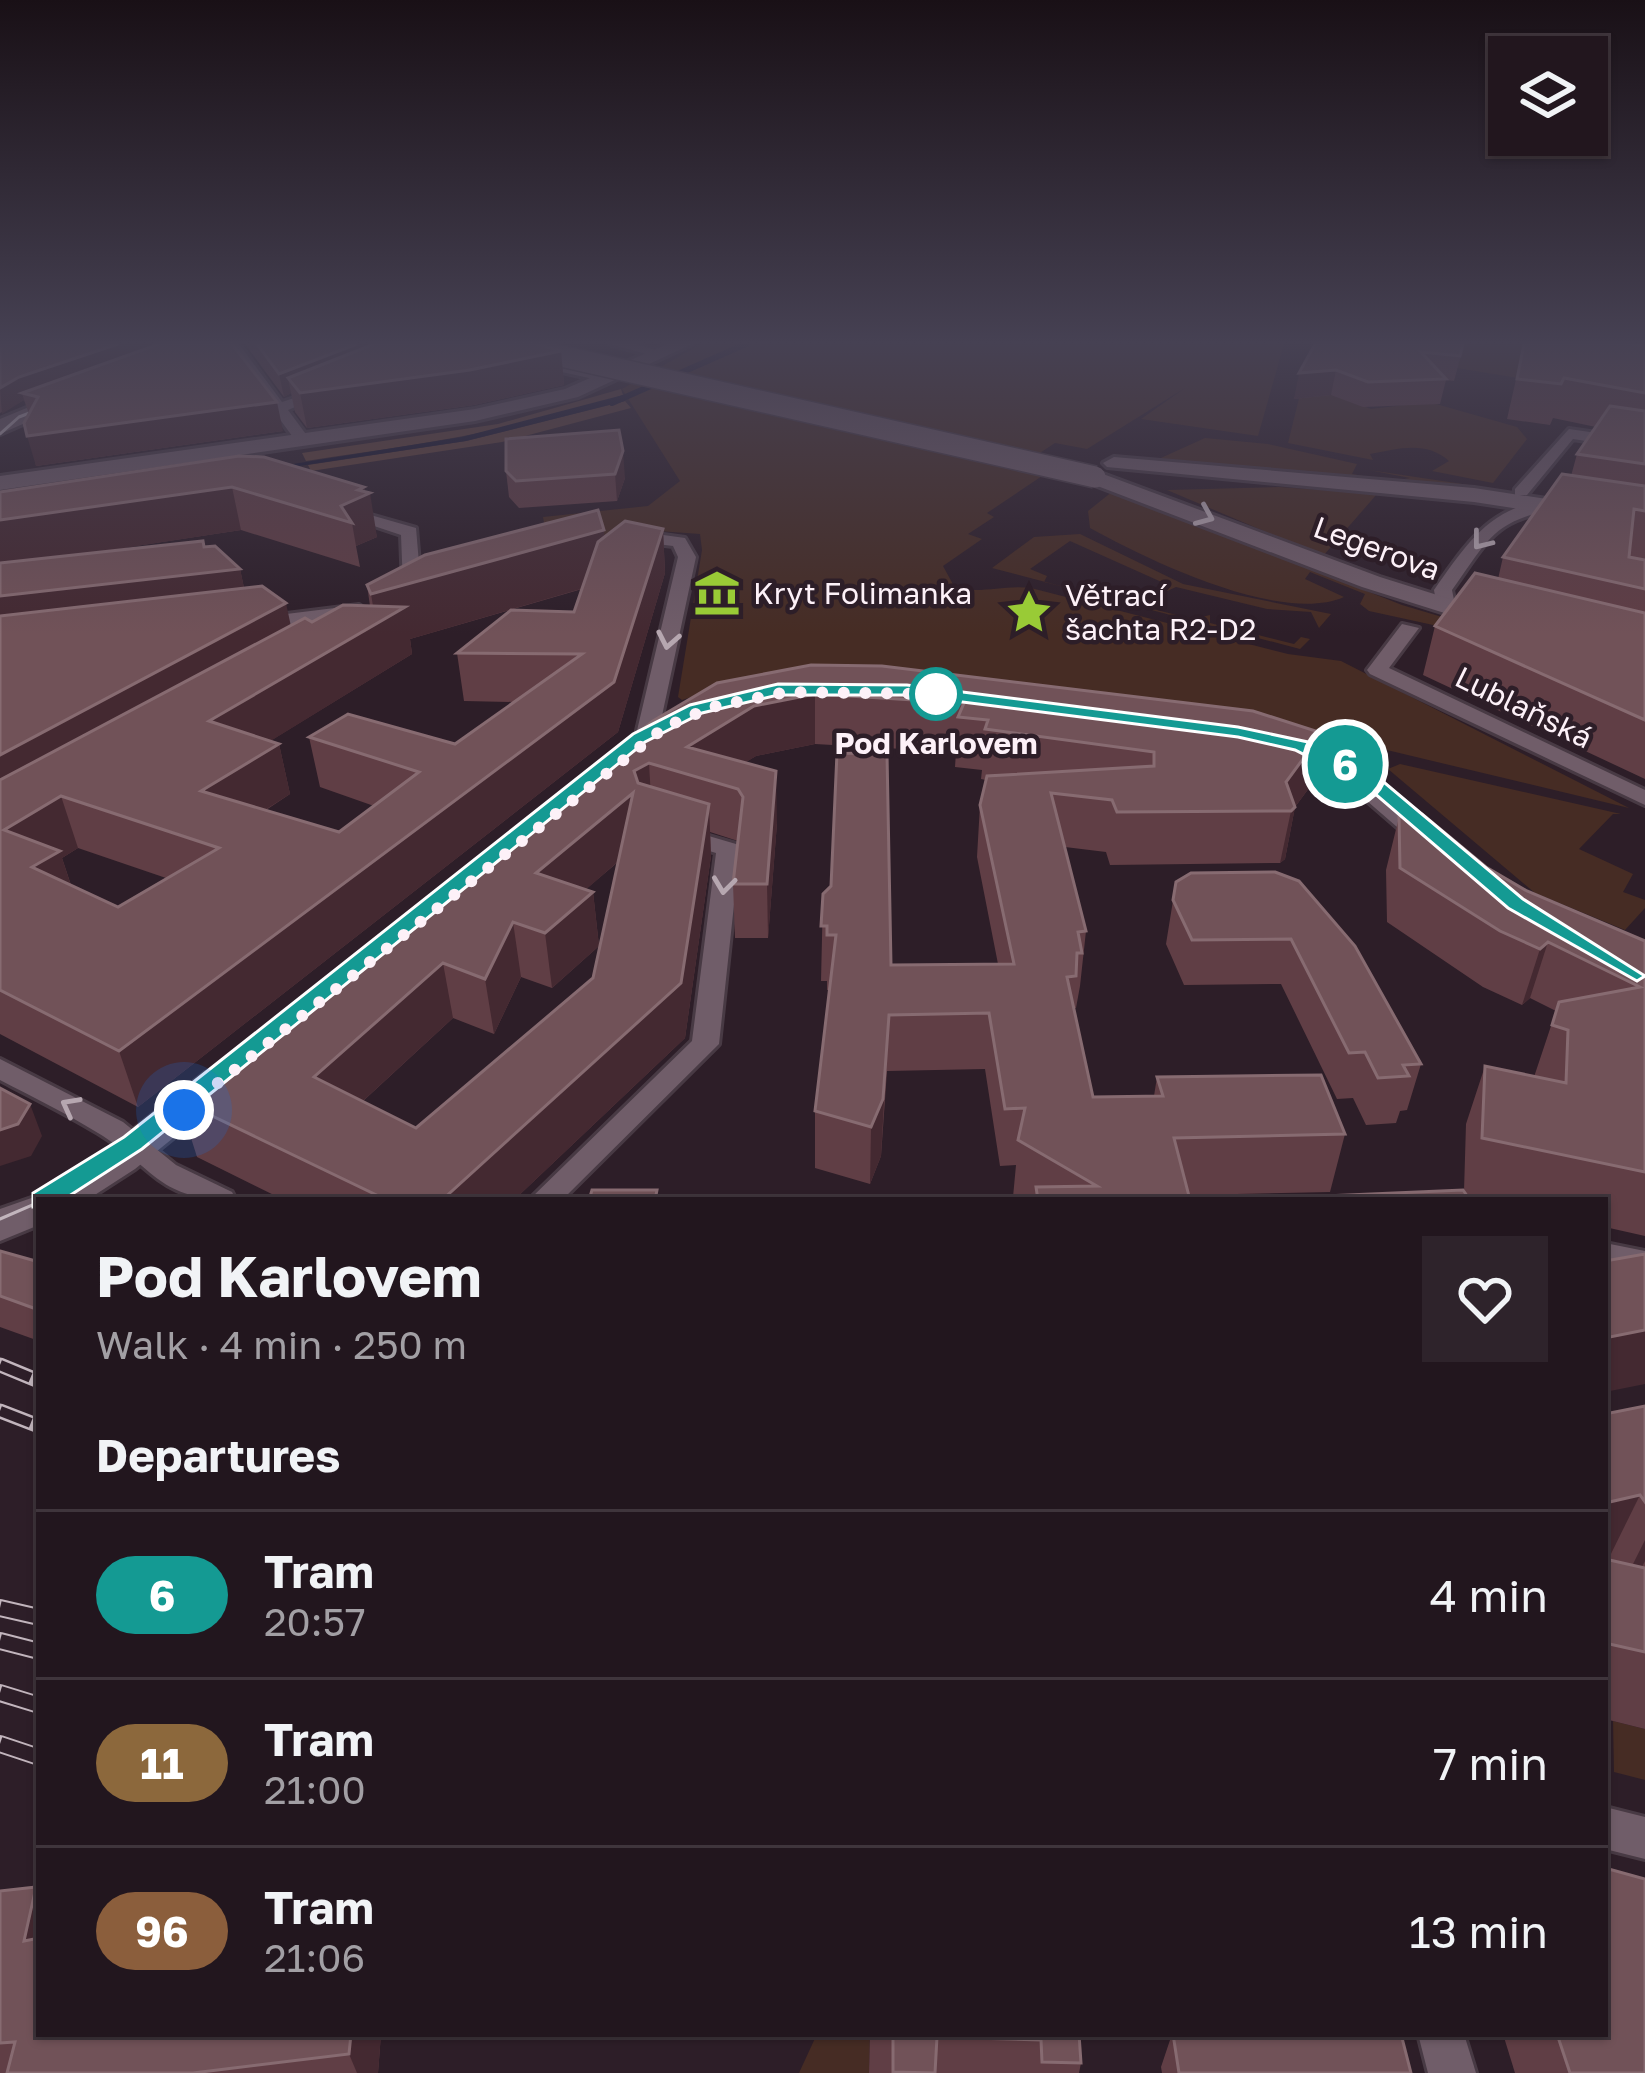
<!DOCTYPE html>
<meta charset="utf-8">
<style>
:root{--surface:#22161e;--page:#2e232b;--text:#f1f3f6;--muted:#a29fa4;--line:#3f353c}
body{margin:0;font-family:"Golos Text",sans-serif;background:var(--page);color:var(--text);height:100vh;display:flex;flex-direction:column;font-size:45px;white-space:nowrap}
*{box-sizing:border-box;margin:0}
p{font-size:39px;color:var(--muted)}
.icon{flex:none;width:66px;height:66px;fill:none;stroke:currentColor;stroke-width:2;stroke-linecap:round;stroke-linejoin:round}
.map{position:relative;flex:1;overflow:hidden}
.sheet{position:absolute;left:36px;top:1197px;width:1572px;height:840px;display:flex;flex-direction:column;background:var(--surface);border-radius:0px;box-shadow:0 3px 9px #0004,0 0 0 3px var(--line)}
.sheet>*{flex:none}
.badge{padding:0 24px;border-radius:39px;font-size:42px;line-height:78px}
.buttons{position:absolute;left:1488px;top:36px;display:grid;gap:24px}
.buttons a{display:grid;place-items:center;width:120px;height:120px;border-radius:0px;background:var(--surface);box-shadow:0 3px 9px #0004,0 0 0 3px var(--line);font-size:60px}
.you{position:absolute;width:60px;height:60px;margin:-30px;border:9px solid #fff;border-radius:50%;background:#1a73e8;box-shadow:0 0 0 18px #1a73e833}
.map>.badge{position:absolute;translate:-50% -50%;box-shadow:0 0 0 6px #fff}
h2{padding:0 60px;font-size:45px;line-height:108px}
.round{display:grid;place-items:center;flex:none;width:126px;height:126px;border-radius:0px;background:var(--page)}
.summary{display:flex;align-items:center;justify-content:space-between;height:204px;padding:0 60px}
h1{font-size:57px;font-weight:700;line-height:90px}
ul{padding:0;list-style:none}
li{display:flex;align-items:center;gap:36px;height:168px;padding:0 60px;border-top:3px solid var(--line)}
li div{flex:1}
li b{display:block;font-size:45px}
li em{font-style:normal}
li .badge{min-width:132px;font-weight:700;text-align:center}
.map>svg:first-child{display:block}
.green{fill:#462c24}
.forest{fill:#624136}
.water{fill:#100f29}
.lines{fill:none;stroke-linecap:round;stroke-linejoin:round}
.stream{stroke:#100f29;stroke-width:6}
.street-casing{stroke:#483a44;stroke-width:6}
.secondary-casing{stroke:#483a44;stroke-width:6}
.street{fill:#705d69;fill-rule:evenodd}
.secondary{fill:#705d69;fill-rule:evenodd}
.tram{stroke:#c2b5bd;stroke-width:3}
.rail-far1-casing{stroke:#c2b5bd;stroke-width:15}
.rail-casing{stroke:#c2b5bd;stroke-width:18}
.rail-far1{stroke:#2d1e28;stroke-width:10;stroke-dasharray:33;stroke-linecap:butt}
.rail{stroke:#2d1e28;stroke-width:14;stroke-dasharray:42;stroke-linecap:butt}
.secondary-bridge-casing{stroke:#483a44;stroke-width:24;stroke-linecap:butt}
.secondary-bridge{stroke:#705d69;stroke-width:21}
.wall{fill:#603e45;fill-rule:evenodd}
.shaded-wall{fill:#442931}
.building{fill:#715258;stroke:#876b71;stroke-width:3;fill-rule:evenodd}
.oneway{stroke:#b6a7b0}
.line{fill:#149a93;stroke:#fff;stroke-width:3}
.walk{stroke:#fdf1f8;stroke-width:12;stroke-dasharray:0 21.6}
.stop-dot{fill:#fff;stroke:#149a93;stroke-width:6}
.labels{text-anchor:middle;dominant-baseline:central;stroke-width:9;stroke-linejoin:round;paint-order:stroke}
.far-street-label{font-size:30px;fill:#fdf1f8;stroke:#2d1e28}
.far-poi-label{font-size:30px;fill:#fdf1f8;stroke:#2d1e28;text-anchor:start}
.far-stop-label{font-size:30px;font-weight:bold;fill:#fdf1f8;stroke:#2d1e28}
</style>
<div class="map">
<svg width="1645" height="2073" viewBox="0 0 1645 2073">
<rect width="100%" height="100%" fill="#2d1e28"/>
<g class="green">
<path d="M701,344H1284L1258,436L1141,419L1185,388L1087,449L1055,443L1020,466L1045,474L987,513L994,517L968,534L982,539L943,566L955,588C983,594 1002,585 1031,588L1288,654L1341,661L1629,808L1270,722L720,688L682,700L678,697L702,550L700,534L644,530L445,585L547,538L543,517L648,506L680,481L622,389Z"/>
<path d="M1436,344H1645V382L1518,378L1457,368Z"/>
<path d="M1303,382L1371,409L1429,402L1517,427L1527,439L1493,483L1432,471L1449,461C1426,440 1397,449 1370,454L1373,460L1288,443Z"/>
<path d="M1205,438L1268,444L1357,464L1352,474L1392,481L1410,478L1369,470L1536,495L1152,462Z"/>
<path d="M1279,487L1377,494L1323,556L1167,490Z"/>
<path d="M1113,491L1402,605L1566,654L1369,611L1360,604L1365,594L1310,572L1305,579L1344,597C1281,625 1146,559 1090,528L1088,511Z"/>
<path d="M1080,534L1183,584L1331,614L1319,628L1311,612L1267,609L1176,587L1165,592L1166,584L1070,541L1030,569L1047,576L1044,582L1193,619L1210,615V623L1294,644L1301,637L1310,639L1300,649L992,568L1034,537Z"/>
<path d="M1400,764L1621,814H1613L1579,849L1633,874L1623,892L1645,900V908L1625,930L1535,893L1388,769Z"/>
<path d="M1613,1721L1645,1729V1780L1614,1772Z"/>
<path d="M817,2034H870L869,2073H799Z"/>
</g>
<g class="forest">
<path d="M621,389L623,395C520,431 414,445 306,461L302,453L498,424Z"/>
<path d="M625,401L631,408L502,442L311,471L308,465L466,441Z"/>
</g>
<path class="water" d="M623,395L625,401L466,441L0,511L462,437Z"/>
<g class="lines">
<path class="stream" d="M612,403L746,344"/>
<g class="street-casing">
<g id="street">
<path d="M216,344H239L282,402L331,386V392L288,410L311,441L308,444H298L229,350Z"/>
<path d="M610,344H636L668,354L661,358Z"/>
<path d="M531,357L612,375L614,378L607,382L526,364Z"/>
<path d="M1569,429L1645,440V450L1573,439L1527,495H1515V489Z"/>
<path d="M1551,500L1557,501V509C1493,520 1488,540 1452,590L1454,600L1465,610L1463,614C1445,618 1436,605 1434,590C1467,544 1490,505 1551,500Z"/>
<path d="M332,504L416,528L421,587L412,599L396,595L403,586L401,535L332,512Z"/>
<path d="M649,533L685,538L696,557L657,739L646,745L635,739L678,557L673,546L649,543L627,548L618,543Z"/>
<path d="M359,605L368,611L366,615L254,630L245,624L254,618Z"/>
<path d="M1402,624L1419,628L1389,668L1645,790V805L1370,674L1367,670Z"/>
<path d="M678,827L736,844L740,849L719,1044L562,1200H529L692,1041L716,853L670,839L666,834Z"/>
<path d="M0,1059L123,1122L176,1165L232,1192L236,1200C157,1200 157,1169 98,1133C67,1114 33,1097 0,1080Z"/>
<path d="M1605,1243L1645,1251V1273L1605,1265Z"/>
<path d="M1605,1807L1645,1817V1859L1605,1849Z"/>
<path d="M1418,2034H1464L1476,2073H1428Z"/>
</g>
</g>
<g class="secondary-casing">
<g id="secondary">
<path d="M667,344H692L578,397L475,421L0,490V476L475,409L565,389Z"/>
<path d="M75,388L85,394L82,398L0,434V419Z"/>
<path d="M1114,457L1474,488L1645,514V528L1474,502L1107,467L1103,463Z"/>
<path d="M1095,471L1380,577L1501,615L1505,620L1492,628L1362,587L1087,482L1084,477Z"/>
<path d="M1274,733L1364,769L1454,846L1449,853H1427L1344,781L1264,748L1260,742Z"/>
<path d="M218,1070L237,1082L231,1091L135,1169L87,1200H39V1225L0,1241V1209L40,1195L107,1151L205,1073Z"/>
</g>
</g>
<use href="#street" class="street"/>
<use href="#secondary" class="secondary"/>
<g class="tram">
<path d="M0,434L19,417L61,401"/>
<path d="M1286,741L1356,770L1435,838"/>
<path d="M569,793L640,738"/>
<path d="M42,1200L113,1157L209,1082"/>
<path d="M0,1219L39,1202"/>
</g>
<g class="rail-far1-casing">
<g id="rail-far1">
<path d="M0,1365L39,1381"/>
<path d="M0,1411L39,1426"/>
</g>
</g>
<g class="rail-casing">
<g id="rail">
<path d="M0,1608L39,1617"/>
<path d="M0,1641L39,1651"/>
<path d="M0,1693L39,1705"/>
<path d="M0,1744L39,1757"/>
</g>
</g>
<use href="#rail-far1" class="rail-far1"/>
<use href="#rail" class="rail"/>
<g class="secondary-bridge-casing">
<path id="secondary-bridge" d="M508,344L1095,477"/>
</g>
<use href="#secondary-bridge" class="secondary-bridge"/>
</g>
<g class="wall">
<path d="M0,344L283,431L36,466L29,414L24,400L0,413Z"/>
<path d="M245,344H537L561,351L564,385L474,405L307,428L295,412L291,393L284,397Z"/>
<path d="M1315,344H1464L1454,381L1446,380L1440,404L1363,407L1331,395L1294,399Z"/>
<path d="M1524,344L1645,346V559L1629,557L1645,560V779L1423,675L1435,626L1498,579L1503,557L1571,476L1577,454L1596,427L1553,418L1550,425L1507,419Z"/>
<path d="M506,439L625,478L617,501L519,508L509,497L506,471Z"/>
<path d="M239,456L364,487L377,537L356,546L360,567L241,530L76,555L204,547L240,569L244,588L290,625L312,622L370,606L367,585L604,530V537L663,529L665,573L618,732L138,1107L0,1034V492ZM582,589L574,612L457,653L464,701L515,702L455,744L309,737L320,787L374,806L339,832L266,810L290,794L279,744L270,741L412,654L410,639ZM78,848L166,878L118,907L71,885L62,858Z"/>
<path d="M717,683L1322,733L1312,784L1295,807L1285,859L1280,863L1110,865L1106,852L1065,847L1086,931L1080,986L1076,1008H1074L1093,1097L1154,1096L1157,1077L1345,1134L1330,1192L1189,1195L1190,1200H1017L1013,1197L1016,1165L1000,1166L985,1069L887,1071L881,1156L870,1184L815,1168V1111L830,990H827V981H821L823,894L891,965L998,964L977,857L980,805L986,780L981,779L982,770L955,767L956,752L815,744L756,756L744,763L777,823L768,938H735L733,884L738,841L710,832L711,856L685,1038L514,1200H284L197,1157L179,1100L614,767L613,753ZM618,862L593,978L416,1128L362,1102L453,1018L494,1034L521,977L552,988L599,946L593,892L586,889Z"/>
<path d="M1399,817L1527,891L1645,941V1236L1605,1227V1200H1483L1468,1197L1464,1191L1466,1124L1485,1066L1534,1077L1556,1011L1530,998L1522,1005L1483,987L1387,922L1386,870Z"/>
<path d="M1275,872L1421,1064L1407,1110L1400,1111L1396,1123L1366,1125L1353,1098L1337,1099L1281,984L1184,985L1166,944L1176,882Z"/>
<path d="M0,1251L39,1262V1341L0,1327Z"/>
<path d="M1645,1406V1729L1605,1719V1414Z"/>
<path d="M0,1891L39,2034H381L378,2073H0Z"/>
<path d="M870,2034H1079L1081,2063L1079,2073H869Z"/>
<path d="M1172,2034H1401L1411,2073H1162L1161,2067Z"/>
<path d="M1503,2034H1605L1645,2073H1515Z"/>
</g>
<g class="shaded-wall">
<path d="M118,344H188L22,393L24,400L2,414L0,388L19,377Z"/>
<path d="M357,344H407L288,378L291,393L284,397L279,374Z"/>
<path d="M561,351L564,385L474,405L307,428L300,393Z"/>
<path d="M1336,370L1331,395L1294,399L1299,373Z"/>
<path d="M277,402L283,431L36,466L27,436Z"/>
<path d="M623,451L625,478L617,501L615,474Z"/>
<path d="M232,487L241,530L0,567V520Z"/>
<path d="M364,487L366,495L370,493L377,537L356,546L352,523L341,506L358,490Z"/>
<path d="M663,529L665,573L618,732L138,1107L119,1051L614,682Z"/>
<path d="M604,530L608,581L410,639L412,654L222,771L209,721L376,624L371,594Z"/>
<path d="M240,569L250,615L0,644V596Z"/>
<path d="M286,603L296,650L0,816V755Z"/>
<path d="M815,694V744L756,756L714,782L687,747L754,706Z"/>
<path d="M1322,733L1312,784L1295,807L1285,859L1280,863L1291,811L1286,782Z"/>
<path d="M279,744L290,794L215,842L201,791Z"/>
<path d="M649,763L652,815L638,822L634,771Z"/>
<path d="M776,771L777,823L768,938L767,884Z"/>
<path d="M633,793L637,845L543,927L536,873Z"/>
<path d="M61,796L78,848L62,858L77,904L50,920L4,830Z"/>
<path d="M709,804L711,856L685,1038L514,1200H442L681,983Z"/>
<path d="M593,892L599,946L552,988L545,933Z"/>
<path d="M513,922L521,977L494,1034L485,979Z"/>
<path d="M1548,942L1530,998L1522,1005L1540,949Z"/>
<path d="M443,963L453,1018L327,1134L314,1077Z"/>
<path d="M889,1015L881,1156L870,1184L871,1127Z"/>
<path d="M30,1104L42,1136L31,1156L0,1166V1130Z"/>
<path d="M1645,1330V1384L1605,1392V1338Z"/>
<path d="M1640,1495L1606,1564H1605V1503Z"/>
<path d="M1645,1540V1561L1634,1582L1622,1586Z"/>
<path d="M36,1887L39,1892V1971L24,1941Z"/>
<path d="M351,2034H381L378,2073H357L349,2054Z"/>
</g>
<g class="building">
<path d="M0,344H118L19,377L0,388Z"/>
<path d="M159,344H232L277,402L27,436L24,423L38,397L22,393Z"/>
<path d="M257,344H357L279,374Z"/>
<path d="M374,344H537L561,351L470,370L300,393L288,378Z"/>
<path d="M1315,344H1463L1460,356L1421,352L1446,379L1368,382L1336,370L1299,373Z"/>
<path d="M1524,344H1628L1645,346V393L1564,378L1561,384L1517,379Z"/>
<path d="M1610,406L1645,411V464L1577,454Z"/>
<path d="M619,430L623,451L615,474L516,481L506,471V439Z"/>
<path d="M239,456L264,457L364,487L358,490L370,493L341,506L352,523L232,487L0,520V492Z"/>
<path d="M1562,474L1645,486V511L1634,509L1629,557L1645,560V589L1503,557Z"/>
<path d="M598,510L604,530L371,594L367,585L425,555Z"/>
<path d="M625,521L663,529L614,682L119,1051L0,990V780L305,618L312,622L343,605L405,607L209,721L279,744L201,791L339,832L419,772L309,737L348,714L455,744L582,654L457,653L511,610L574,612L598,542ZM61,796L219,848L118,907L32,867L60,851L4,830Z"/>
<path d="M203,541L204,547L215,546L240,569L0,596V563Z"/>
<path d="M1475,573L1645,613V720L1435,626Z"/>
<path d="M262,586L286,603L0,755V616Z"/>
<path d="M811,665L882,666L1253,711L1322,733L1286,782L1295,807L1291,811L1117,812L1112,800L1051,793L1086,931L1078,932L1082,953H1077L1076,976L1067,977L1093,1097L1163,1096L1157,1077L1321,1075L1345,1134L1174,1138L1190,1200H1038L1036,1187L1097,1186L1018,1140L1025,1108L1005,1109L989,1013L889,1015L883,1099L871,1127L815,1111L836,935H827V926H821L823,894L831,886L837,753L887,754L891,965L1014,964L980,805L987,776L1154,766V752L985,729L988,720L958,717L964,703L815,694L754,706L687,747L776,771L767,884H733L743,797L738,789L649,763L634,771L638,783L709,804L681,983L442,1200H387L179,1100L591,770L605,772L616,765L613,753L653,721L717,683ZM633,793L593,978L416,1128L314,1077L443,963L485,979L513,922L545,933L593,892L536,873Z"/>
<path d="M1422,814L1486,867L1527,891L1645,941V1172L1482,1138L1485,1066L1566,1083L1568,1030L1552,1025L1559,1002L1640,987L1548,942L1540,949L1500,931L1400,868L1399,817Z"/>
<path d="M1275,872L1299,881L1355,946L1421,1064L1403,1065L1409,1076L1378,1078L1365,1052L1349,1053L1291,939L1192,940L1173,900L1176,882L1191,873Z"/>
<path d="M0,1088L30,1104L18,1124L0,1130Z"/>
<path d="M592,1190H657L655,1200H589Z"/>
<path d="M1463,1190L1470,1200H1281L1280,1198Z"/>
<path d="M0,1251L39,1262V1310L0,1296Z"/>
<path d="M1645,1254V1330L1605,1338V1261Z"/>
<path d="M1645,1406V1502L1640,1495L1605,1503V1414Z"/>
<path d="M1605,1559L1645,1568V1652L1605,1643Z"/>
<path d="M1605,1868L1645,1879V2073H1570L1557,2034H1605Z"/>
<path d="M36,1887L24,1941L39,1938V1957L37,1967H39V2034H351L349,2054L193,2073H7L15,2042L0,2043V1891Z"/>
<path d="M886,2034H1079L1081,2063L1042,2062L1041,2040L937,2037L935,2073L893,2072V2035Z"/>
<path d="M1173,2034H1401L1411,2073H1179Z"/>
</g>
<defs><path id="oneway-chevron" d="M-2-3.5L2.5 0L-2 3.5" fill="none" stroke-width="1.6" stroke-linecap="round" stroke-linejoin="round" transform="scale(3)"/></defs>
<g class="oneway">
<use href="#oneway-chevron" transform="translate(1205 516) rotate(23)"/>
<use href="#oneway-chevron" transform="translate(1481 541) rotate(128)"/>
<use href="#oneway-chevron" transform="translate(668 640) rotate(101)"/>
<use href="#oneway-chevron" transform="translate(724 885) rotate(97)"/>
<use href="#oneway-chevron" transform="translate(70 1106) rotate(-152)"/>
</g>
<linearGradient id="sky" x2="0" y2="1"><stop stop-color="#191016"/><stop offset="0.54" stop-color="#464153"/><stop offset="1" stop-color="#464153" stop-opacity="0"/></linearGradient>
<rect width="1645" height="634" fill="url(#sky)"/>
<path class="line" d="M778,684L907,685L1238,727L1308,742L1379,778L1523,899L1645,976L1637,981L1508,908L1366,786L1295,750L1238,737L907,695H778L702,713L645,742L142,1149L52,1207H33V1193L124,1137L633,734L690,705Z"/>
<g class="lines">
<path class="walk" d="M184,1110L665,727L712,707L787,692L936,694"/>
</g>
<defs>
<g id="museum-bare" transform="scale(3.6)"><path d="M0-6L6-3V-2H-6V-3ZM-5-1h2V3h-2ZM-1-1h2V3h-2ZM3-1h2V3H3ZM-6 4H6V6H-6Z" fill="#99cb36" stroke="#2d1e28" stroke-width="2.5" paint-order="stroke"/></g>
<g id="sight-bare" transform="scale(3.6)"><path d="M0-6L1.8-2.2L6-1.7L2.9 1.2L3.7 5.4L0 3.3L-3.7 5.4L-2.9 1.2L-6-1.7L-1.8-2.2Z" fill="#99cb36" stroke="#2d1e28" stroke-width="2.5" paint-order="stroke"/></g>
</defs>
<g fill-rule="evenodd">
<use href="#museum-bare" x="717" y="593"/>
<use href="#sight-bare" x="1029" y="612"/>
</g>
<circle class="stop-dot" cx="936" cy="694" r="24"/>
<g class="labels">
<g class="far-street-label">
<text transform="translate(1377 548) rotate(20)">Legerova</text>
<text transform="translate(1524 707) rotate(26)">Lublaňská</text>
</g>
<g class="far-poi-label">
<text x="753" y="593">Kryt Folimanka</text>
<text x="1065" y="595">Větrací<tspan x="1065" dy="34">šachta R2-D2</tspan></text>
</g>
<g class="far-stop-label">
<text x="936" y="743">Pod Karlovem</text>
</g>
</g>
</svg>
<div class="buttons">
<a><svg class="icon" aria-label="layers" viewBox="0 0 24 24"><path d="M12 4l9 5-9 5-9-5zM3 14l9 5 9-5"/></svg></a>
</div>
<div class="you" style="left:184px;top:1110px"></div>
<b class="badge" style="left:1345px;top:764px;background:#149a93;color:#fff">6</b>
<section class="sheet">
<div class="summary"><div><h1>Pod Karlovem</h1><p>Walk · 4 min · 250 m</p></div><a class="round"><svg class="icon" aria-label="heart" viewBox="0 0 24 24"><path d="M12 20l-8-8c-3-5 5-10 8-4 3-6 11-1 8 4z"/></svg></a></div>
<h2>Departures</h2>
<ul>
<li><span class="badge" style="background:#149a93;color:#fff">6</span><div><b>Tram</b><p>20:57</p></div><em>4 min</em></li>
<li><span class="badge" style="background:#8c683c;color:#fff">11</span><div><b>Tram</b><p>21:00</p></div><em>7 min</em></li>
<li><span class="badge" style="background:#8b5e3c;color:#fff">96</span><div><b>Tram</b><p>21:06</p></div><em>13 min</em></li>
</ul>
</section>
</div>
